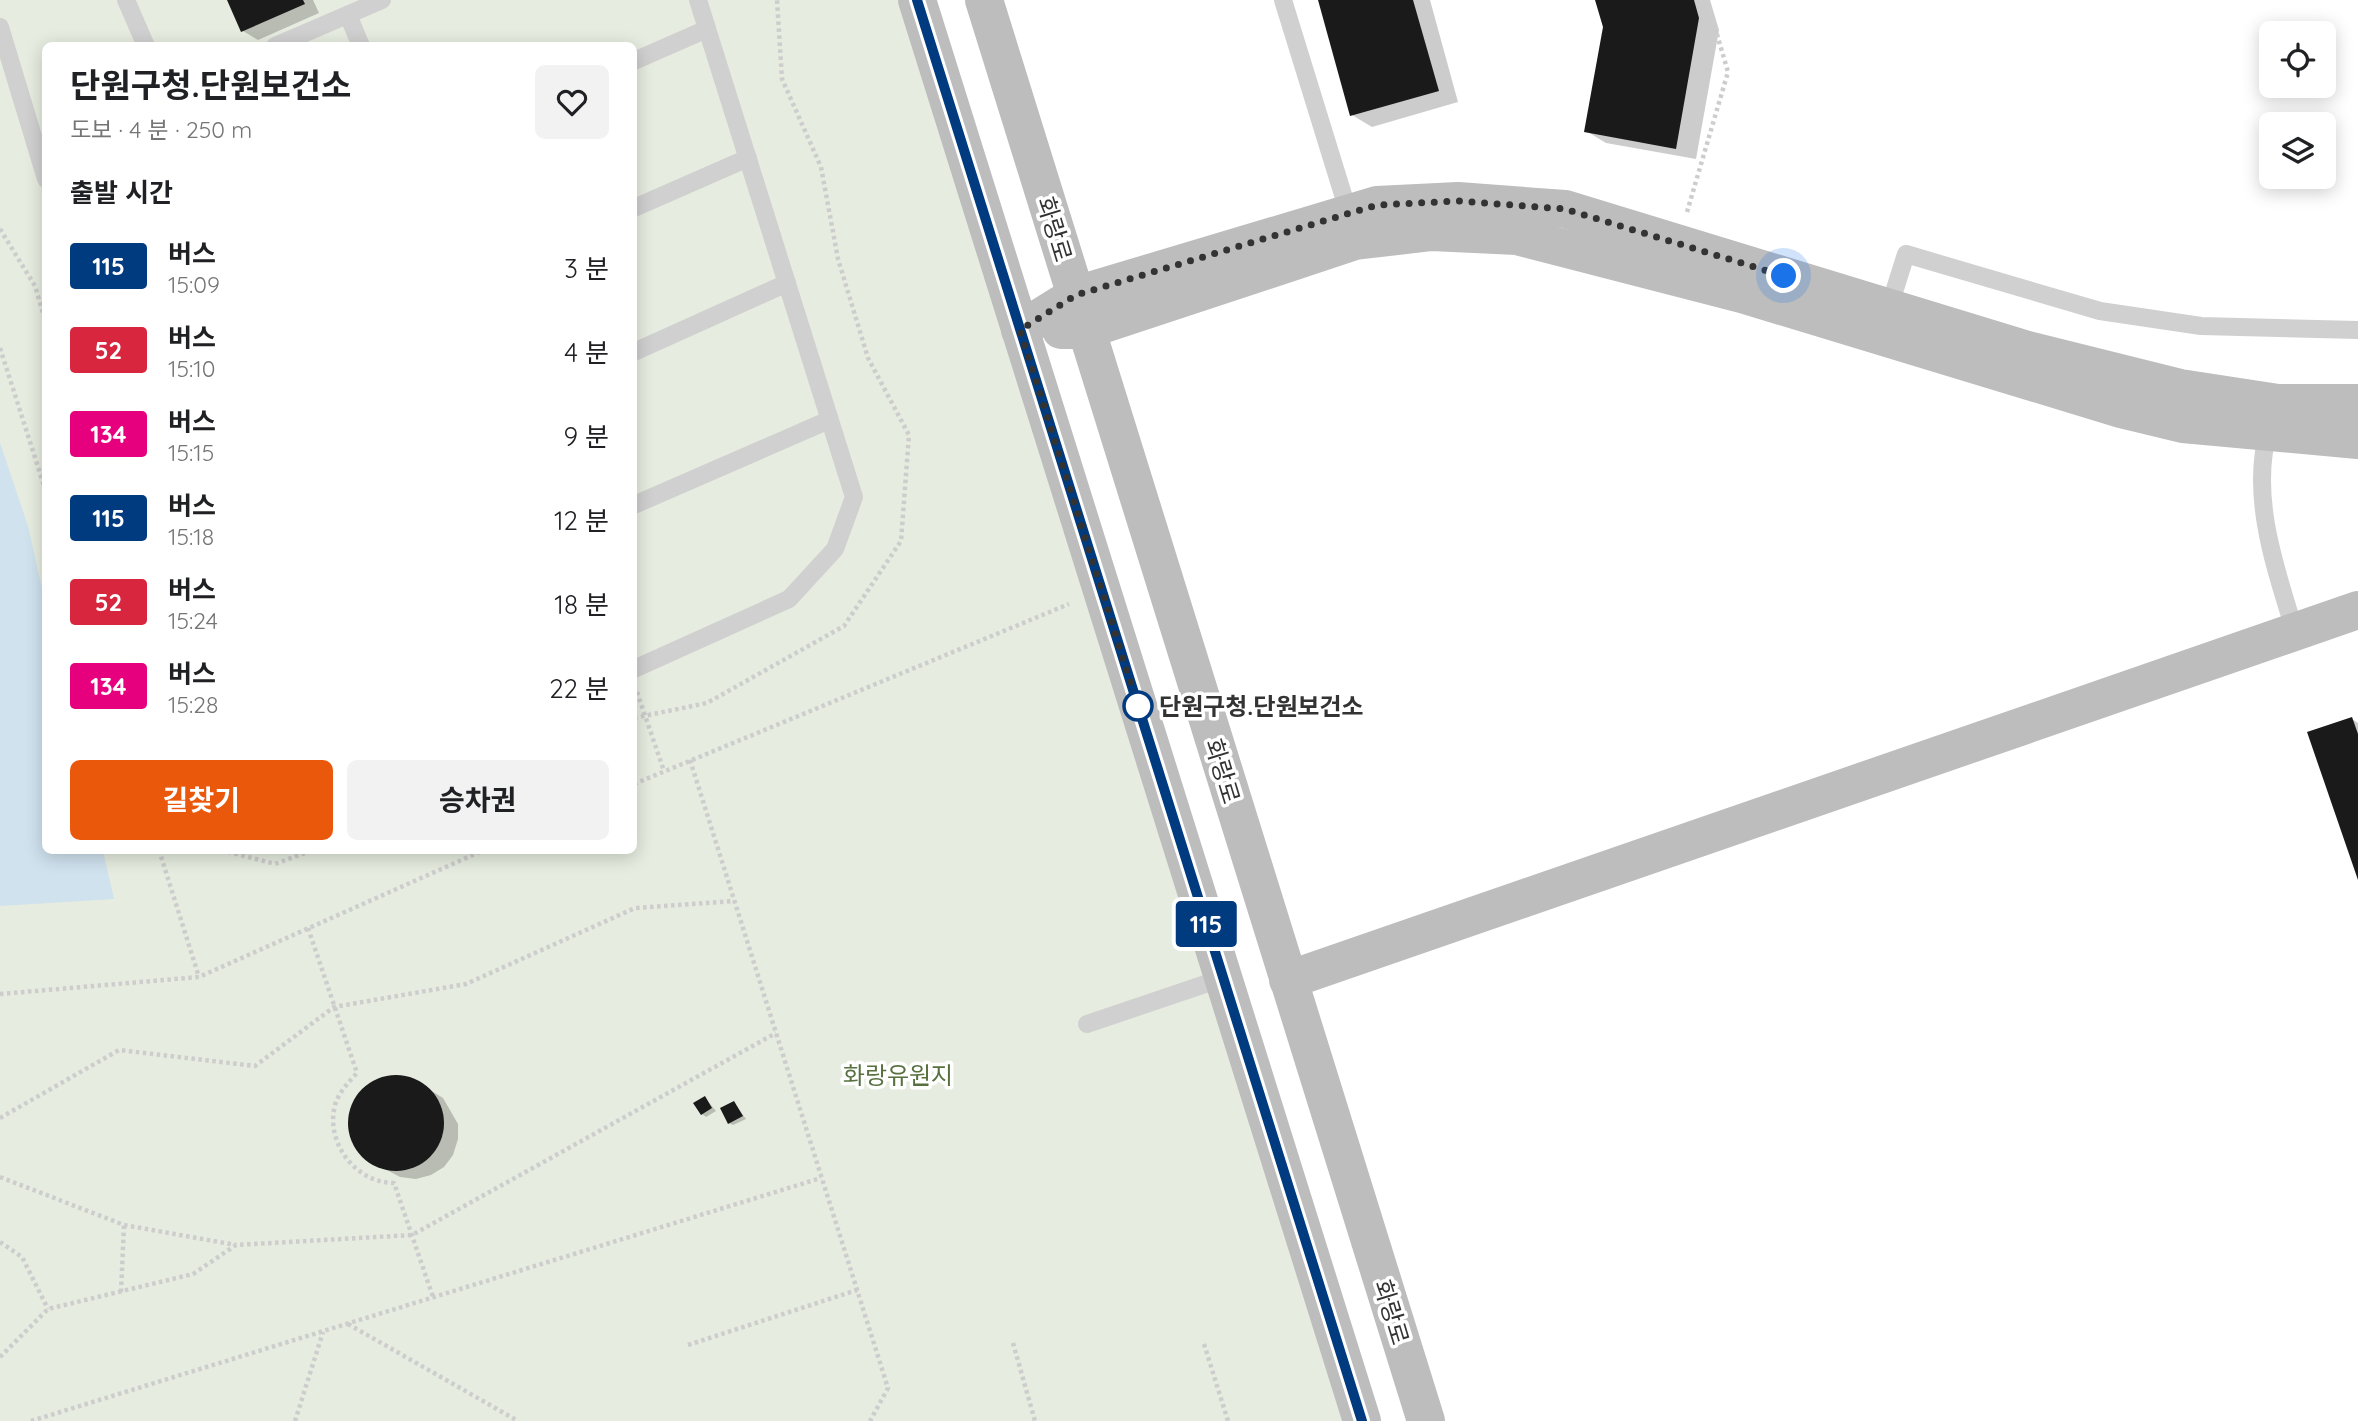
<!DOCTYPE html>
<html lang="ko">
<meta charset="utf-8">
<style>
:root{--surface:#fff;--page:#f2f2f2;--text:#202124;--muted:#757577;--accent:#ea580c}
body{margin:0;font-family:Quicksand,"Noto Sans KR",sans-serif;background:var(--page);color:var(--text);height:100vh;display:flex;flex-direction:column;font-size:26px;white-space:nowrap}
*{box-sizing:border-box;margin:0}
p{font-size:23px;color:var(--muted)}
.icon{flex:none;width:38px;height:38px;fill:none;stroke:currentColor;stroke-width:2;stroke-linecap:round;stroke-linejoin:round}
.map{position:relative;flex:1;overflow:hidden}
.side{position:absolute;left:42px;top:42px;width:595px;height:812px;display:flex;flex-direction:column;background:var(--surface);border-radius:10px;box-shadow:0 4px 18px #0003}
.side>*{flex:none}
.badge{padding:0 14px;border-radius:5px;font-size:24px;line-height:46px}
.fabs{position:absolute;left:2259px;top:21px;display:grid;gap:14px}
.fabs a{display:grid;place-items:center;width:77px;height:77px;border-radius:10px;background:var(--surface);box-shadow:0 4px 18px #0003;font-size:35px}
.you{position:absolute;width:35px;height:35px;margin:-18px;border:5px solid #fff;border-radius:50%;background:#1a73e8;box-shadow:0 0 0 10px #1a73e833}
.map>.badge{position:absolute;translate:-50% -50%;box-shadow:0 0 0 4px #fff}
h2{padding:0 28px;font-size:26px;line-height:63px}
.round{display:grid;place-items:center;flex:none;width:74px;height:74px;border-radius:10px;background:var(--page)}
.summary{display:flex;align-items:center;justify-content:space-between;height:119px;padding:0 28px}
h1{font-size:33px;font-weight:700;line-height:52px}
.button{display:flex;gap:14px;margin-top:auto;padding:14px 28px}
.button a{flex:1;height:80px;border-radius:10px;background:var(--accent);color:#fff;font-size:28px;font-weight:700;line-height:80px;text-align:center}
.button a+a{background:var(--page);color:var(--text)}
ul{padding:0;list-style:none}
li{display:flex;align-items:center;gap:21px;height:84px;padding:0 28px}
li div{flex:1}
li b{display:block;font-size:26px}
li em{font-style:normal}
li .badge{min-width:77px;font-weight:700;text-align:center}
.map>svg:first-child{display:block}
.green{fill:#e6ecdf;fill-rule:evenodd}
.water{fill:#cfe2ee}
.shadow{fill:#0003}
.building{fill:#1a1a1a}
.lines{fill:none;stroke-linecap:round;stroke-linejoin:round}
.path{stroke:#cdcdcd;stroke-width:4.5;stroke-dasharray:3.5 3.5;stroke-linecap:butt}
.lane{stroke:#d0d0d0;stroke-width:18}
.secondary{stroke:#bdbdbd;stroke-width:38}
.line-casing{stroke:#fff;stroke-width:16}
.line{stroke:#003b80;stroke-width:10}
.walk{stroke:#333;stroke-width:7;stroke-dasharray:0 12.6}
.stop-dot{fill:#fff;stroke:#003b80;stroke-width:3.5}
.labels{text-anchor:middle;dominant-baseline:central;stroke-width:7;stroke-linejoin:round;paint-order:stroke}
.street-label{font-size:24px;fill:#333;stroke:#fff}
.stop-label{font-size:24px;font-weight:bold;fill:#333;stroke:#fff;text-anchor:start}
.park-label{font-size:24px;fill:#56703f;stroke:#fff}
</style>
<div class="map">
<svg width="2358" height="1421" viewBox="0 0 2358 1421">
<rect width="100%" height="100%" fill="#fff"/>
<path class="green" d="M0,0H931L1367,1421H0ZM46,46H634V850H46Z"/>
<path class="water" d="M0,443L28,526L45,602L46,850L103,851L114,899L0,906Z"/>
<g class="shadow">
<path d="M229,0H313L319,13L258,40L243,31Z"/>
<path d="M1320,0H1430L1458,102L1372,127L1352,115Z"/>
<path d="M1597,0H1710L1719,30L1696,159L1606,143L1586,131L1605,27Z"/>
<path d="M2352,719L2358,723V876Z"/>
<path d="M399,1076L414,1080L443,1098L458,1124V1139L453,1155L444,1167L431,1175L416,1179L400,1177L370,1161L358,1150L349,1122L359,1094L370,1084Z"/>
<path d="M705,1098L716,1111L706,1117L702,1114Z"/>
<path d="M734,1103L746,1119L733,1125L729,1123Z"/>
</g>
<g class="building">
<path d="M227,0H303L305,4L241,32Z"/>
<path d="M1318,0H1413L1439,91L1350,116Z"/>
<path d="M1595,0H1694L1699,18L1676,149L1584,132L1603,27Z"/>
<path d="M2352,717L2358,734V880L2307,732Z"/>
<circle cx="396" cy="1123" r="48"/>
<path d="M705,1096L712,1108L701,1115L693,1103Z"/>
<path d="M734,1101L743,1116L728,1124L720,1108Z"/>
</g>
<g class="lines">
<g class="path">
<path d="M1687,212L1728,72L1707,0"/>
<path d="M0,229L35,286L46,323"/>
<path d="M0,348L46,492"/>
<path d="M637,692L664,771"/>
<path d="M634,718L707,703L844,626L901,541L909,435L868,358L838,259L821,167L782,79L777,0"/>
<path d="M690,760L888,1388L870,1421"/>
<path d="M634,784L1069,604"/>
<path d="M159,850L199,977"/>
<path d="M221,850L275,864L313,850"/>
<path d="M308,928L357,1073C348,1083 339,1092 335,1105C325,1143 356,1183 394,1183L433,1297"/>
<path d="M0,994L199,977L484,850"/>
<path d="M0,1118L119,1050L255,1066L334,1007L466,984L635,908L734,901"/>
<path d="M0,1177L124,1225L236,1245"/>
<path d="M0,1242L22,1257L48,1309"/>
<path d="M121,1292L124,1225"/>
<path d="M348,1324L518,1421"/>
<path d="M1013,1343L1035,1421"/>
<path d="M1204,1344L1228,1421"/>
<path d="M688,1345L857,1290"/>
<path d="M0,1357L48,1309L193,1274L236,1245L412,1235L776,1033"/>
<path d="M31,1421L821,1178"/>
<path d="M295,1421L323,1332"/>
</g>
<g class="lane">
<path d="M126,0L146,46"/>
<path d="M1283,0L1349,214"/>
<path d="M348,15L361,46"/>
<path d="M0,27L46,179"/>
<path d="M275,46L382,0"/>
<path d="M634,61L707,29"/>
<path d="M634,208L748,158"/>
<path d="M1889,308L1906,254L2100,311L2201,326L2358,330"/>
<path d="M634,352L787,283"/>
<path d="M2269,429C2249,495 2276,570 2295,632"/>
<path d="M634,505L829,420"/>
<path d="M634,669L789,599L835,549L854,497L698,0"/>
<path d="M1087,1024L1223,978"/>
</g>
<g class="secondary">
<path d="M917,0L1362,1421"/>
<path d="M984,0L1426,1421"/>
<path d="M1020,330L1076,295L1377,205L1458,201L1565,209L2024,349L2180,388L2278,403H2358"/>
<path d="M1061,330H1086L1355,241L1432,232L1517,236L1742,294L2121,409L2183,424L2358,440"/>
<path d="M1288,980L2358,610"/>
</g>
</g>
<g class="lines">
<g class="line-casing">
<path id="line" d="M917,0L1362,1421"/>
</g>
<use href="#line" class="line"/>
<path class="walk" d="M1138,706L1020,330L1076,295L1377,205L1458,201L1565,209L1784,276"/>
</g>
<circle class="stop-dot" cx="1138" cy="706" r="14"/>
<g class="labels">
<g class="street-label">
<text transform="translate(1055 229) rotate(73)">화랑로</text>
<text transform="translate(1223 771) rotate(73)">화랑로</text>
<text transform="translate(1392 1312) rotate(73)">화랑로</text>
</g>
<g class="stop-label">
<text x="1159" y="706">단원구청.단원보건소</text>
</g>
<g class="park-label">
<text x="898" y="1075">화랑유원지</text>
</g>
</g>
</svg>
<div class="fabs">
<a><svg class="icon" aria-label="locate" viewBox="0 0 24 24"><circle cx="12" cy="12" r="6"/><path d="M12 2v4M12 18v4M2 12h4M18 12h4"/></svg></a>
<a><svg class="icon" aria-label="layers" viewBox="0 0 24 24"><path d="M12 4l9 5-9 5-9-5zM3 14l9 5 9-5"/></svg></a>
</div>
<div class="you" style="left:1784px;top:276px"></div>
<b class="badge" style="left:1206px;top:924px;background:#003b80;color:#fff">115</b>
<section class="side">
<div class="summary"><div><h1>단원구청.단원보건소</h1><p>도보 · 4 분 · 250 m</p></div><a class="round"><svg class="icon" aria-label="heart" viewBox="0 0 24 24"><path d="M12 20l-8-8c-3-5 5-10 8-4 3-6 11-1 8 4z"/></svg></a></div>
<h2>출발 시간</h2>
<ul>
<li><span class="badge" style="background:#003b80;color:#fff">115</span><div><b>버스</b><p>15:09</p></div><em>3 분</em></li>
<li><span class="badge" style="background:#d7263d;color:#fff">52</span><div><b>버스</b><p>15:10</p></div><em>4 분</em></li>
<li><span class="badge" style="background:#e6007e;color:#fff">134</span><div><b>버스</b><p>15:15</p></div><em>9 분</em></li>
<li><span class="badge" style="background:#003b80;color:#fff">115</span><div><b>버스</b><p>15:18</p></div><em>12 분</em></li>
<li><span class="badge" style="background:#d7263d;color:#fff">52</span><div><b>버스</b><p>15:24</p></div><em>18 분</em></li>
<li><span class="badge" style="background:#e6007e;color:#fff">134</span><div><b>버스</b><p>15:28</p></div><em>22 분</em></li>
</ul>
<div class="button"><a>길찾기</a><a>승차권</a></div>
</section>
</div>
